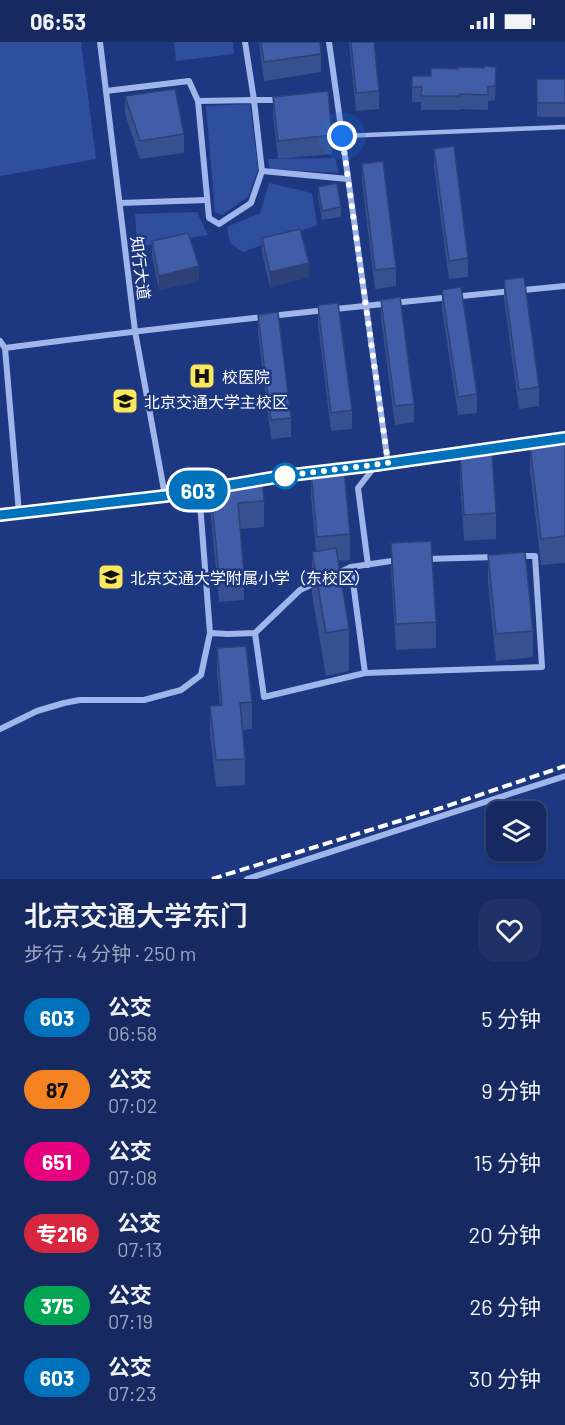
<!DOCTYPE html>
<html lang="zh">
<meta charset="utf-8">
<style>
:root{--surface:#162960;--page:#1f3166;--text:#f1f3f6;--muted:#9ea6bd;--line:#354575}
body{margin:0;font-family:Barlow,"Noto Sans SC",sans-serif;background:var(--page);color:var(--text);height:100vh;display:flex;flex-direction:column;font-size:22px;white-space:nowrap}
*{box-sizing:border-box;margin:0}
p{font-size:20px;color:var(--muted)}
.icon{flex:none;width:33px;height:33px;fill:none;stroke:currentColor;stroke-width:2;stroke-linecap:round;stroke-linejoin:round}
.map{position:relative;height:837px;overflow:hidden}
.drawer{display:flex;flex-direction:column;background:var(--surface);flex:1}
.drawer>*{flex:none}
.badge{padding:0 12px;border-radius:20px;font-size:21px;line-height:39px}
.buttons{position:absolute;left:486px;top:759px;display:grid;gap:12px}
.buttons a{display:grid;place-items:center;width:60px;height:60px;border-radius:12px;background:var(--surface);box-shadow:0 2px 4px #0004,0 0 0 2px var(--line);font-size:30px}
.you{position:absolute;width:30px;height:30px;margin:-15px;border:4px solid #fff;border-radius:50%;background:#1a73e8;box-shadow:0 0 0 9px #1a73e833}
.map>.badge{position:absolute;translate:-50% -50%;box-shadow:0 0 0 3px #fff}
.round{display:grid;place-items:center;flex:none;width:63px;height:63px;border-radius:18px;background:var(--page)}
.head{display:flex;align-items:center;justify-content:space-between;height:102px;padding:0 24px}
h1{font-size:28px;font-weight:600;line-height:45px}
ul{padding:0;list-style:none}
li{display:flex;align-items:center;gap:18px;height:72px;padding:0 24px}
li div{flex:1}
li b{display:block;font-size:22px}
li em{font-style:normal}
li .badge{min-width:66px;font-weight:700;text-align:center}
.status{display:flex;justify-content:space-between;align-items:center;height:42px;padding:0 30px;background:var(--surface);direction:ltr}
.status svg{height:16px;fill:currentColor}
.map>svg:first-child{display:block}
.green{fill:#304e9e}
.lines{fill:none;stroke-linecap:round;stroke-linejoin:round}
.service{stroke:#a0b5e9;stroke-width:4.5}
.minor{stroke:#a0b5e9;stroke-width:6}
.tertiary{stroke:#a0b5e9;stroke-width:10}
.rail{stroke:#fff;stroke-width:4;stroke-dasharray:10 4.5;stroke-linecap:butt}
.wall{fill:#385090}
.shaded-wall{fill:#2e4176}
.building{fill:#415da8;stroke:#2e4176;stroke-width:1.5}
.line-casing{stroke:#fff;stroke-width:14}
.line{stroke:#0072bc;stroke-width:9}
.walk{stroke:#fff;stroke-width:6;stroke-dasharray:0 10.8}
.stop-dot{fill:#fff;stroke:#0072bc;stroke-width:3}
.labels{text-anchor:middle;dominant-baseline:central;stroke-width:5;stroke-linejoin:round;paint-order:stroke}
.street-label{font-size:16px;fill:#fff;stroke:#1d3780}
.poi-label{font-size:16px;fill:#fff;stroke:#1d3780;text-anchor:start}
</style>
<div class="status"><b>06:53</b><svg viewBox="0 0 49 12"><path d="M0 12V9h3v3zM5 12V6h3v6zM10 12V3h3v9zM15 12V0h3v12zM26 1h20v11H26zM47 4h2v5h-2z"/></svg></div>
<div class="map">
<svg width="565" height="837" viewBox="0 0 565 837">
<rect width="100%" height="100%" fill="#1d3780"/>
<g class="green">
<path d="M0,0H81L96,117L0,134Z"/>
<path d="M174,0H233L234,12L176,19Z"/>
<path d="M250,62L258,127L248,155L222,173L215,170L206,64Z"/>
<path d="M335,116L339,131L270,127L268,117Z"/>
<path d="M269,141L312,151L317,183L243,210L230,201L227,185L260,171Z"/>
<path d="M197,170L208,193L137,205L135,172Z"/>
</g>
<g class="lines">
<path class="service" d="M342,94L565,85"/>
<g class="minor">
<path d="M100,0L135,289L165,454"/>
<path d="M245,0L254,58H279"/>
<path d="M329,0L388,421"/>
<path d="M106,49L189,39L198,59L254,58L262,129L348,137"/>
<path d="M198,59L209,176L219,182L251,161L262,129"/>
<path d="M120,161L207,158"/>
<path d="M0,299L5,306L19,471"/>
<path d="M5,306C191,281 378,262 565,244"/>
<path d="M426,517L497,515"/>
<path d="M368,523L358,446L376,423"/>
<path d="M351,525L398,518"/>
<path d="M334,533L351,525L365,631"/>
<path d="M210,591L228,592L255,591L300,548L319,539"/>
<path d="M255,591L264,655L365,631L542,625L535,514H519"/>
<path d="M0,687L37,669L64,661L80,658H144L181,648L201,633L210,591L199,448"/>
<path d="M247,837L565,734"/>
</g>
<g class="tertiary">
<path d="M250,440L565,396"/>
<path d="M0,473L165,454L223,444"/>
</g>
<path class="rail" d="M212,837L441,766L565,724"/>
</g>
<g class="wall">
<path d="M259,0H320L321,12V30L264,39Z"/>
<path d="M349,0H374L379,49V67L356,69Z"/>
<path d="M412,34H431L496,39L495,58L488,59V68L460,67V68H421V60H412Z"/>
<rect x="537" y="37" width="28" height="38"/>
<path d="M125,54L184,92V111L140,117L125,72Z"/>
<path d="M273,55L332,93V112L278,117L273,73Z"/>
<path d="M434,107L468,216V235L449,237L434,125Z"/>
<path d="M362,122L396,226V244L375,247L362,140Z"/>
<path d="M318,145L341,165V175L322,178L318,155Z"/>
<path d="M262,196L309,235L270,245L262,210Z"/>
<path d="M152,199L199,239L159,248L152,213Z"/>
<path d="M504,238L539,345V364L519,367L504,257Z"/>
<path d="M442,248L477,352V371L458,373L442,267Z"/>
<path d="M381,258L414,362V380L395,383L381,276Z"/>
<path d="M318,263L352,368V387L331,389L318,282Z"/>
<path d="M258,273L291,376V395L271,397L258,291Z"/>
<path d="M565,399V521L541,523L530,429V403Z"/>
<path d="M460,412L496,471V497L464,499L460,438Z"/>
<path d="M311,429L350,492V518L338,519L349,587V629L326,634L312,553V510L316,509L311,456Z"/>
<path d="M210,439L264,459V485L240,487L244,532V558L219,560L210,465Z"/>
<path d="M391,501L436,580V606L396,608L391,527Z"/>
<path d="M488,513L533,589V615L496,619L488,540Z"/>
<path d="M217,606L252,660V687L243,688L245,717V743L216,745L210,691V664H220L217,632Z"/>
</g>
<g class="shaded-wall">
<path d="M309,221V235L270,245V230Z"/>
<path d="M199,224V239L159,248V234Z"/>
</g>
<g class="building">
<path d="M261,0H320L321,12L264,20Z"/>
<path d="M351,0H374L379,49L356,51Z"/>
<path d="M484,24L496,25L495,44L488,45V53L460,52V54H421L422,45H412V34H431V26L458,27V25L484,26Z"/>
<rect x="537" y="37" width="28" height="24"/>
<path d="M175,47L184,92L140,99L125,54Z"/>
<path d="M328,49L332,93L278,99L273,55Z"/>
<path d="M454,104L468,216L449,219L434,107Z"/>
<path d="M383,119L396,226L375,228L362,122Z"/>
<path d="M337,141L341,165L322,169L318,145Z"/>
<path d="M300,187L309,221L270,230L262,196Z"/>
<path d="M188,191L199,224L159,234L152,199Z"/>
<path d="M524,235L539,345L519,348L504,238Z"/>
<path d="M461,245L477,352L458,355L442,248Z"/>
<path d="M400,255L414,362L395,364L381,258Z"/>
<path d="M338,261L352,368L331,371L318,263Z"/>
<path d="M278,270L291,376L271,378L258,273Z"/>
<path d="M565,399V494L541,497L530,403Z"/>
<path d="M492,410L496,471L464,473L460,412Z"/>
<path d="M344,426L350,492L317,495L311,429Z"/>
<path d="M262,434L264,459L238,461L244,532L219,534L210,439Z"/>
<path d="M431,499L436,580L396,582L391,501Z"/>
<path d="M336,506L349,587L326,591L312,510Z"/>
<path d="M525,510L533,589L496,592L488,513Z"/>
<path d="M246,604L252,660L240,661L245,717L216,718L210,664L222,663L217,606Z"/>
</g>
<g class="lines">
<g class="line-casing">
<path id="line" d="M0,473L165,454L283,434L376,423L565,396"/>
</g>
<use href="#line" class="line"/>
<path class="walk" d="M285,434H283L388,421L342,94"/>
</g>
<defs>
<g id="hospital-square" transform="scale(1.35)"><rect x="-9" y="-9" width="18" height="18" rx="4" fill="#f9e75e" stroke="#1d3780"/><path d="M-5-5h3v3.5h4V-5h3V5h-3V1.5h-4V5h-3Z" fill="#111"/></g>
<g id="university-square" transform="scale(1.35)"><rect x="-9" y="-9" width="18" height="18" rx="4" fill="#f9e75e" stroke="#1d3780"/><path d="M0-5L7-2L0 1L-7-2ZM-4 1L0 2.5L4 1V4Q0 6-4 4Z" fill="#111"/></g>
<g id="school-square" transform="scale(1.35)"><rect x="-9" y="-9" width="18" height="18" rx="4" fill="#f9e75e" stroke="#1d3780"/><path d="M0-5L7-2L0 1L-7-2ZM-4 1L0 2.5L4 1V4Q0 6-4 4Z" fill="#111"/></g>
</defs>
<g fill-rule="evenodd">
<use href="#hospital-square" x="202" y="334"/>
<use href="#university-square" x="125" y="359"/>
<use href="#school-square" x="111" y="535"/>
</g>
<circle class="stop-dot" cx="285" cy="434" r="12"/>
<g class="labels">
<g class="street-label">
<text transform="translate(141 226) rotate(83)">知行大道</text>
</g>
<g class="poi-label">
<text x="222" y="334">校医院</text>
<text x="144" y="359">北京交通大学主校区</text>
<text x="130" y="535">北京交通大学附属小学（东校区）</text>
</g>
</g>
</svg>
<div class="buttons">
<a><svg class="icon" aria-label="layers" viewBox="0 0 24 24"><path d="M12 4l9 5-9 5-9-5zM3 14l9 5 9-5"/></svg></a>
</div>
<div class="you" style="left:342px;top:94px"></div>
<b class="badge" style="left:198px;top:448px;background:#0072bc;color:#fff">603</b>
</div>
<section class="drawer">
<div class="head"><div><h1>北京交通大学东门</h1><p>步行 · 4 分钟 · 250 m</p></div><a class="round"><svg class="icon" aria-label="heart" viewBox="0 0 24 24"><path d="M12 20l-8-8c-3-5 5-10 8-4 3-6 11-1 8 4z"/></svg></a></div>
<ul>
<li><span class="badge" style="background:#0072bc;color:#fff">603</span><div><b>公交</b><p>06:58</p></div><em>5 分钟</em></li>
<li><span class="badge" style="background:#f58220;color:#111">87</span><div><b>公交</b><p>07:02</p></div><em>9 分钟</em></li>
<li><span class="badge" style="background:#e6007e;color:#fff">651</span><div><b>公交</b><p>07:08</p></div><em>15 分钟</em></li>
<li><span class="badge" style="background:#d7263d;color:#fff">专216</span><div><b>公交</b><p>07:13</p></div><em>20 分钟</em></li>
<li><span class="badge" style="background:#00a651;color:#fff">375</span><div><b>公交</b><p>07:19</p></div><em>26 分钟</em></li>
<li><span class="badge" style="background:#0072bc;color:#fff">603</span><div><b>公交</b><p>07:23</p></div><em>30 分钟</em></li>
</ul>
</section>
